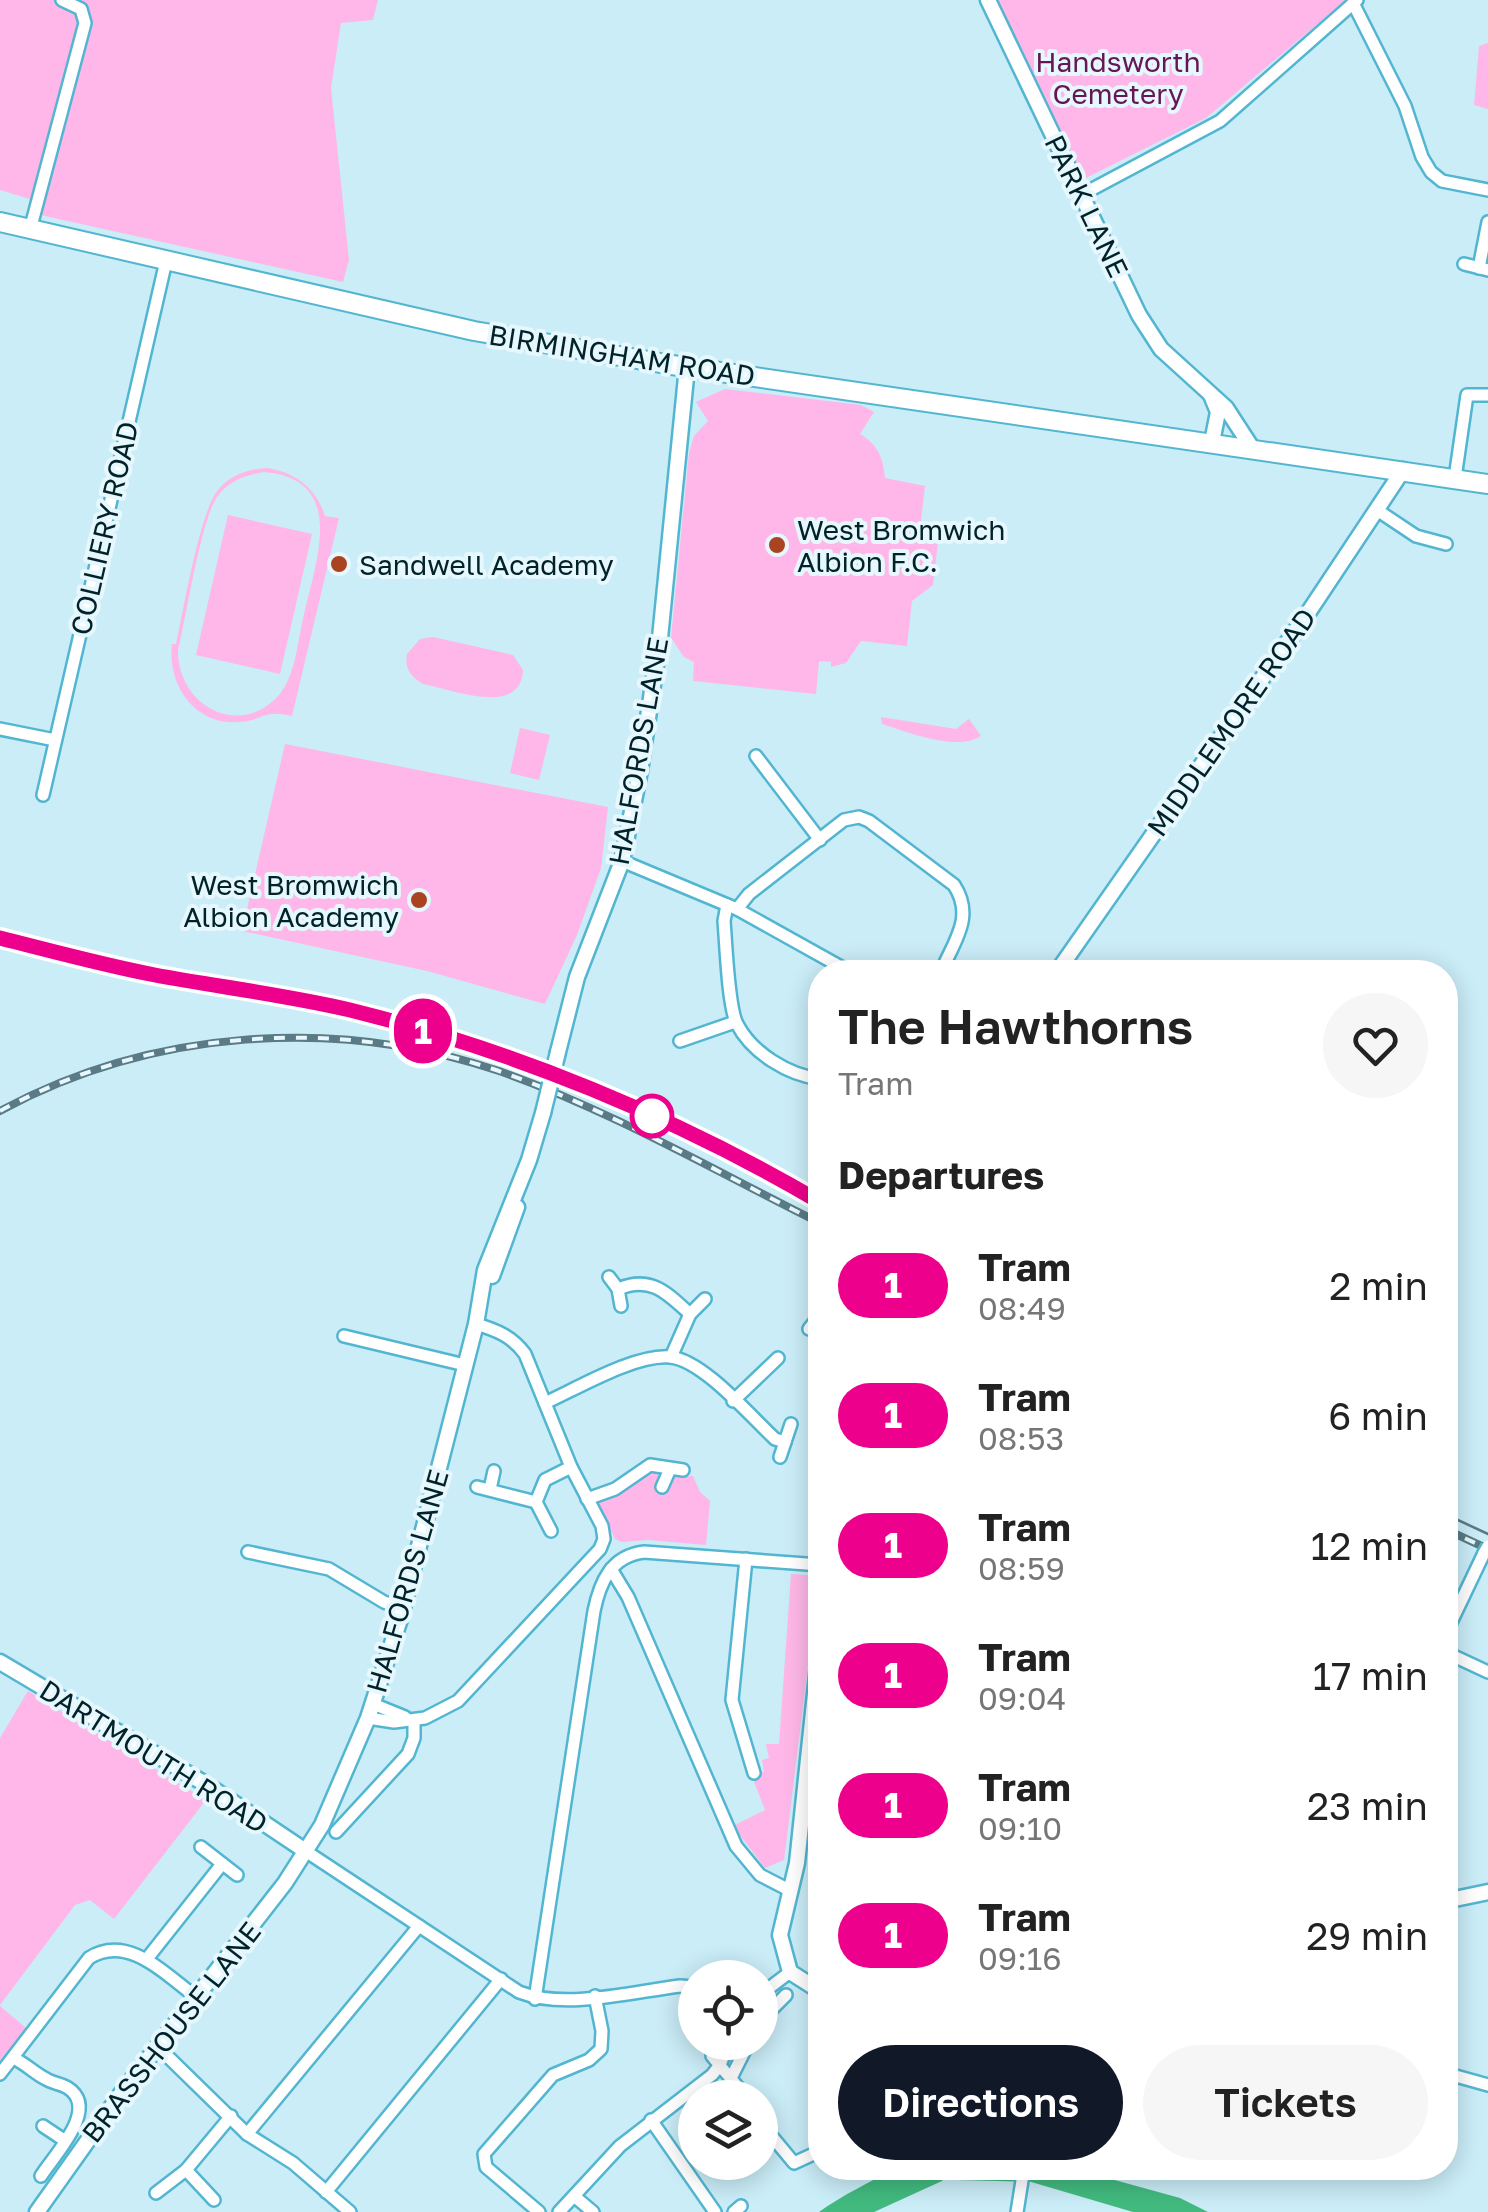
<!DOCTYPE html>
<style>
:root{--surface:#fff;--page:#f6f6f6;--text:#222;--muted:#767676;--accent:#111827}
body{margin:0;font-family:"Golos Text",sans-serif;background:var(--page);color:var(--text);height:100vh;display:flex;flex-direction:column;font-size:38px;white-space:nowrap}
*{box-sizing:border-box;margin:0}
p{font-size:32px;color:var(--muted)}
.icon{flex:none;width:55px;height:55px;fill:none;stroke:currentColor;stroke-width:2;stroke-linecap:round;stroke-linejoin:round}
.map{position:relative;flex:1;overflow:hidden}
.panel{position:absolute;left:808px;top:960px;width:650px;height:1220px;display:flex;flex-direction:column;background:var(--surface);border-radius:40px;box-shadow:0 5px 25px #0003}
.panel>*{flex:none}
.badge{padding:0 20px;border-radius:32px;font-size:35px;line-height:65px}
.fabs{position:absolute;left:678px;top:1960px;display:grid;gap:20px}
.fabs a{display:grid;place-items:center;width:100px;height:100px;border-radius:50%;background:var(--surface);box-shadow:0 5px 25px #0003;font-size:50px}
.map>.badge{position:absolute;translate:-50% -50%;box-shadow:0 0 0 5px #fff}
h2{padding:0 30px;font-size:38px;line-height:90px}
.round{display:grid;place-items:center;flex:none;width:105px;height:105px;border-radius:52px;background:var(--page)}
.overview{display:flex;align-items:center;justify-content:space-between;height:170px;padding:0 30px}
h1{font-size:48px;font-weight:600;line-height:75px}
.action{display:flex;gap:20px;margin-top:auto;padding:20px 30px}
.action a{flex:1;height:115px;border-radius:60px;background:var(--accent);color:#fff;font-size:40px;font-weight:600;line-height:115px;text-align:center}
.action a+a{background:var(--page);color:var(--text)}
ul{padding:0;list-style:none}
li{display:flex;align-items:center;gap:30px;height:130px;padding:0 30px}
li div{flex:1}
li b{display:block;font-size:38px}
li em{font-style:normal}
li .badge{min-width:110px;font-weight:700;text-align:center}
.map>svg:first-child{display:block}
.green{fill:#feb7e8;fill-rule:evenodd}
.water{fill:#42ba7f}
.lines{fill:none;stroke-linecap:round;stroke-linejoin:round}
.canal{stroke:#42ba7f;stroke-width:11}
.minor-casing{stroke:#53b6d1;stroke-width:16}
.tertiary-casing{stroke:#53b6d1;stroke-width:19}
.trunk-casing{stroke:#53b6d1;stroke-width:22}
.minor{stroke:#fff;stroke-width:11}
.tertiary{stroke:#fff;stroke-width:14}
.trunk{stroke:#fff;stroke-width:18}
.tram{stroke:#5a7b85;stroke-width:2.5}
.rail-casing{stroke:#5a7b85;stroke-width:8}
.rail{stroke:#e6f7fd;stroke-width:4;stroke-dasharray:11;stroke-linecap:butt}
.minor-bridge-casing{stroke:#53b6d1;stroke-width:16;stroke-linecap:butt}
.tertiary-bridge-casing{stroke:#53b6d1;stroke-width:19;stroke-linecap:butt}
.minor-bridge{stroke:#fff;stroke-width:11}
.tertiary-bridge{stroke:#fff;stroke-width:14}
.line-casing{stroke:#fff;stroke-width:22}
.line{stroke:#ec008c;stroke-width:15}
.poi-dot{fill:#aa4320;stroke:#e6f7fd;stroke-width:4}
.stop-dot{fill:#fff;stroke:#ec008c;stroke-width:5}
.labels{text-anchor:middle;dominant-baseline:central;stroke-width:8;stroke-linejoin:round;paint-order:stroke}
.park-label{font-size:28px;fill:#671655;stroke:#e6f7fd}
.street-label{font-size:28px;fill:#02222a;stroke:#e6f7fd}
.poi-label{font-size:28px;fill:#02222a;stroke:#e6f7fd;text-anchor:start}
</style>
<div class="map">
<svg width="1488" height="2212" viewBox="0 0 1488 2212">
<rect width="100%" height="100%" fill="#caedf8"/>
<g class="green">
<path d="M0,0H378L373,20L341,23L331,88L349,260L343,282L36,214V201L0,190Z"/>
<path d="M994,0H1346L1206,118L1080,181Z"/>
<path d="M1488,43V109L1474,105L1479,46Z"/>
<path d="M725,389L861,405L874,412L860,434C878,445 883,457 885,478L925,486L921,521L938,542L933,585L912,601L907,646L861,641L846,663L831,667V662L819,661L816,694L693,681L694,662L684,657L671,638L689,453L694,436L708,421L696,402Z"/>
<path d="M268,468C296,473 316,488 325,516L339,518L292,716C261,709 266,720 239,722C194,726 167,684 172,644H176C183,612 200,511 218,490C231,474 249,469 268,468ZM264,472C348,479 316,561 304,614C298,639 296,675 279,695C239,740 177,705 178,650C186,618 201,520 217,497C228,481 245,475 264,472Z"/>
<path d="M228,515L312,534L280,674L196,655Z"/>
<path d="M433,637L513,655L523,670C521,718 451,689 423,684C411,677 404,668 407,654L420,639Z"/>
<path d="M881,717L956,729L969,719L981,736C957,752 907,732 882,724Z"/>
<path d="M520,728L550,735L539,780L510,773Z"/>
<path d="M285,744L608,807L601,868L577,935L545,1004L427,971L242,931Z"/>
<path d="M651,1470H658V1485L666,1488L674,1477L693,1476L700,1492L710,1501L706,1545L648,1540L622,1542L615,1539L597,1502Z"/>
<path d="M791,1574L819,1576L784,1860L765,1868L733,1826L765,1810L751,1774L764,1772L762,1760L769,1758L766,1744H779Z"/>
<path d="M28,1691L206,1800L114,1919L90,1900L75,1905L0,2005V1738Z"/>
<path d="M0,2006L26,2028L0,2060Z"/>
</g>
<g class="water">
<path d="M895,2168H937L948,2174L942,2181L874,2212H819C844,2194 869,2183 895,2168Z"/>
<path d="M1031,2168H1071L1180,2198L1208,2212H1133L1011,2176Z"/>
</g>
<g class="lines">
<path class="canal" d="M936,2174L1023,2176"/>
<g class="minor-casing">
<g id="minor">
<path d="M1353,3L1405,106L1422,157L1431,172L1442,181L1488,190"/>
<path d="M1083,194L1220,121L1357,0"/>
<path d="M30,230L85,23L81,9L62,0"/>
<path d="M1464,264L1488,270"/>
<path d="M1479,268L1488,222"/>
<path d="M1455,478L1467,395H1488"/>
<path d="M1377,510L1416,536L1446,544"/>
<path d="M0,729L55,740"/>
<path d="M756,756L820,840"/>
<path d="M43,795L166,261"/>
<path d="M622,861L737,909L850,972"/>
<path d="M727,905L724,921C726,943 728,1007 737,1024C752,1053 788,1075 820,1079"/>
<path d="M737,909L749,894L844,820L859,817L869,821L954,885C975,917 954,941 941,972"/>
<path d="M680,1041L735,1022"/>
<path d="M609,1277L618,1289L621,1306"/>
<path d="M618,1289C651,1275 667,1293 690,1314"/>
<path d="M809,1329L820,1315"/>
<path d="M344,1336L465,1365"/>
<path d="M671,1357L690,1314L705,1299"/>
<path d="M733,1401L778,1358"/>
<path d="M545,1403C578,1388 635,1354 670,1357C703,1360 751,1417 775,1439L785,1442"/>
<path d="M780,1457L791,1424"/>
<path d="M477,1487L536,1502"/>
<path d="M662,1487L670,1469"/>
<path d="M490,1489L494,1471"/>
<path d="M587,1499L615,1489L650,1465L683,1470"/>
<path d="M551,1531L536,1502L545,1480L571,1467"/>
<path d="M248,1552L329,1569L384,1602L403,1609"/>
<path d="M746,1559L732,1700L754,1773"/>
<path d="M611,1569L628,1597L736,1846L760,1875L791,1891"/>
<path d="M1445,1635L1484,1553"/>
<path d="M1445,1652L1488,1672"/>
<path d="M373,1704L405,1717"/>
<path d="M368,1718L394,1722L425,1718L458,1701L600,1549L604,1539L602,1526L571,1467L525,1354C512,1336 496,1330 476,1324"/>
<path d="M336,1832L408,1754L414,1738V1720"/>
<path d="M201,1847L237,1875"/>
<path d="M307,1852L519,1992C565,2010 631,1992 680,1986L695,1987"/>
<path d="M146,1960L222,1864"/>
<path d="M760,1995L790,1972"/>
<path d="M535,1999L594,1611C600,1582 611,1556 644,1552L820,1565"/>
<path d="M760,2021L786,1995"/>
<path d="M714,2042L712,2056L747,2098"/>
<path d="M158,2047L247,2134L293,2163L350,2212"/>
<path d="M13,2058C25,2063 34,2073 46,2079C52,2083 62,2084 68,2088C100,2109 54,2155 41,2176"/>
<path d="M1445,2073L1488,2085"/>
<path d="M0,2074L89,1958C128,1933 166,1975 196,1997"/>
<path d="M732,2076L749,2042"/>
<path d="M820,2098V2105"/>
<path d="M651,2120L715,2212"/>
<path d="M760,2122L794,2163L820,2151"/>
<path d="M43,2126L64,2140"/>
<path d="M247,2134L419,1926"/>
<path d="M186,2170L214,2200"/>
<path d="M326,2192L501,1979"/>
<path d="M156,2193L186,2170L231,2116"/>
<path d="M574,2196L593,2212"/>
<path d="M539,2212L486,2167L484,2154L553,2075L589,2060L601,2049L602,2031L595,1996"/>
<path d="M559,2212L620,2146L712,2075L720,2065L729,2042"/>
<path d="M734,2212L741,2206"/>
<path d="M1017,2212L1024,2168"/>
</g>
</g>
<g class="tertiary-casing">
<g id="tertiary">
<path d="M988,0L1139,315L1161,349L1226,408L1252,448"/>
<path d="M1211,395L1218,412L1212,442"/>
<path d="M1057,972L1310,610L1403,470"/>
<path d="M558,1052L577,977L622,861L640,771L660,638L687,367"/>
<path d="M492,1276L517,1207"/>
<path d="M820,1646L797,1863L780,1935L790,1972L820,1991"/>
<path d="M0,1662L207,1785L307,1852"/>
<path d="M1445,1901L1488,1892"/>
<path d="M37,2212L123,2091L285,1883L322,1825L368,1718L401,1616L476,1324L485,1270L529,1160L543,1113"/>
</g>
</g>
<g class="trunk-casing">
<path id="trunk" d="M0,222L474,331L672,365L1488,484"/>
</g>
<use href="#minor" class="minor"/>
<use href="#tertiary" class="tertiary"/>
<use href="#trunk" class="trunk"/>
<g class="tram">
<path d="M0,938C52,951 103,965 155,975C220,987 286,995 350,1011C513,1050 676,1117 820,1203"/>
<path d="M1445,1514L1488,1534"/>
</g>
<g class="rail-casing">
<g id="rail">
<path d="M0,1111C151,1029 337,1016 499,1071C610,1110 715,1171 820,1223"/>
<path d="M1445,1529L1488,1549"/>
</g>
</g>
<use href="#rail" class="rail"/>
<g class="minor-bridge-casing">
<path id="minor-bridge" d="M1484,1553L1488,1546"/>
</g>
<g class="tertiary-bridge-casing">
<path id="tertiary-bridge" d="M543,1113L558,1052"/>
</g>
<use href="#minor-bridge" class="minor-bridge"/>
<use href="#tertiary-bridge" class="tertiary-bridge"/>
</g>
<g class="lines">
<g class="line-casing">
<path id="line" d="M0,938C52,951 103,965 155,975C220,987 286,995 350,1010C513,1050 675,1117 820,1202"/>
</g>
<use href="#line" class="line"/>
</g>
<g class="poi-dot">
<circle cx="777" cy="545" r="10"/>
<circle cx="339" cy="564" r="10"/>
<circle cx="419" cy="900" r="10"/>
</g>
<circle class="stop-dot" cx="652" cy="1116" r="20"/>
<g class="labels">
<g class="park-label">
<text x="1118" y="61">Handsworth<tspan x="1118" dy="32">Cemetery</tspan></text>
</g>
<g class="street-label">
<text transform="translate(1087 206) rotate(64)">PARK LANE</text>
<text transform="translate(622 355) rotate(9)">BIRMINGHAM ROAD</text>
<text transform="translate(104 528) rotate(-77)">COLLIERY ROAD</text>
<text transform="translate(1231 722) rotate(-55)">MIDDLEMORE ROAD</text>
<text transform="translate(638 751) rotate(-80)">HALFORDS LANE</text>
<text transform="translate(407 1581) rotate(-74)">HALFORDS LANE</text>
<text transform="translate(154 1756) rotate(32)">DARTMOUTH ROAD</text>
<text transform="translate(171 2032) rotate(-52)">BRASSHOUSE LANE</text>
</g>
<g class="poi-label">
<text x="797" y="529">West Bromwich<tspan x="797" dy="32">Albion F.C.</tspan></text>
<text x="359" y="564">Sandwell Academy</text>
<text x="399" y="884" text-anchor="end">West Bromwich<tspan x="399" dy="32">Albion Academy</tspan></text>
</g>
</g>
</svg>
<div class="fabs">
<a><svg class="icon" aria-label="locate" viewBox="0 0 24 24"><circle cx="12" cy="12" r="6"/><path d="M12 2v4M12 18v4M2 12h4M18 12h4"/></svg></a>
<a><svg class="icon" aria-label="layers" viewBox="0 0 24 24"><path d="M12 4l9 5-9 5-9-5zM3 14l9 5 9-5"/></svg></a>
</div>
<b class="badge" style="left:423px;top:1031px;background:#ec008c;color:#fff">1</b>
<section class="panel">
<div class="overview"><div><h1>The Hawthorns</h1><p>Tram</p></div><a class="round"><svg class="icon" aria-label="heart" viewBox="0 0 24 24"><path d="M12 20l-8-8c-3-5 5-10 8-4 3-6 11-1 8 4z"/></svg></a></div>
<h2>Departures</h2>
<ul>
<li><span class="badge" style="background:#ec008c;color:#fff">1</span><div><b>Tram</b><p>08:49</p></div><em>2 min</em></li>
<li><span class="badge" style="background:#ec008c;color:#fff">1</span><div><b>Tram</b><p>08:53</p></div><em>6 min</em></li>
<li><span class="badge" style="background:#ec008c;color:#fff">1</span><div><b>Tram</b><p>08:59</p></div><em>12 min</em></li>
<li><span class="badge" style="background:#ec008c;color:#fff">1</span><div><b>Tram</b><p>09:04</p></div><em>17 min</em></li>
<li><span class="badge" style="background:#ec008c;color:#fff">1</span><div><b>Tram</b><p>09:10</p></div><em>23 min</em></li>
<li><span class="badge" style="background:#ec008c;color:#fff">1</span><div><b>Tram</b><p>09:16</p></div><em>29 min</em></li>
</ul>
<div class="action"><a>Directions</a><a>Tickets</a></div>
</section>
</div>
